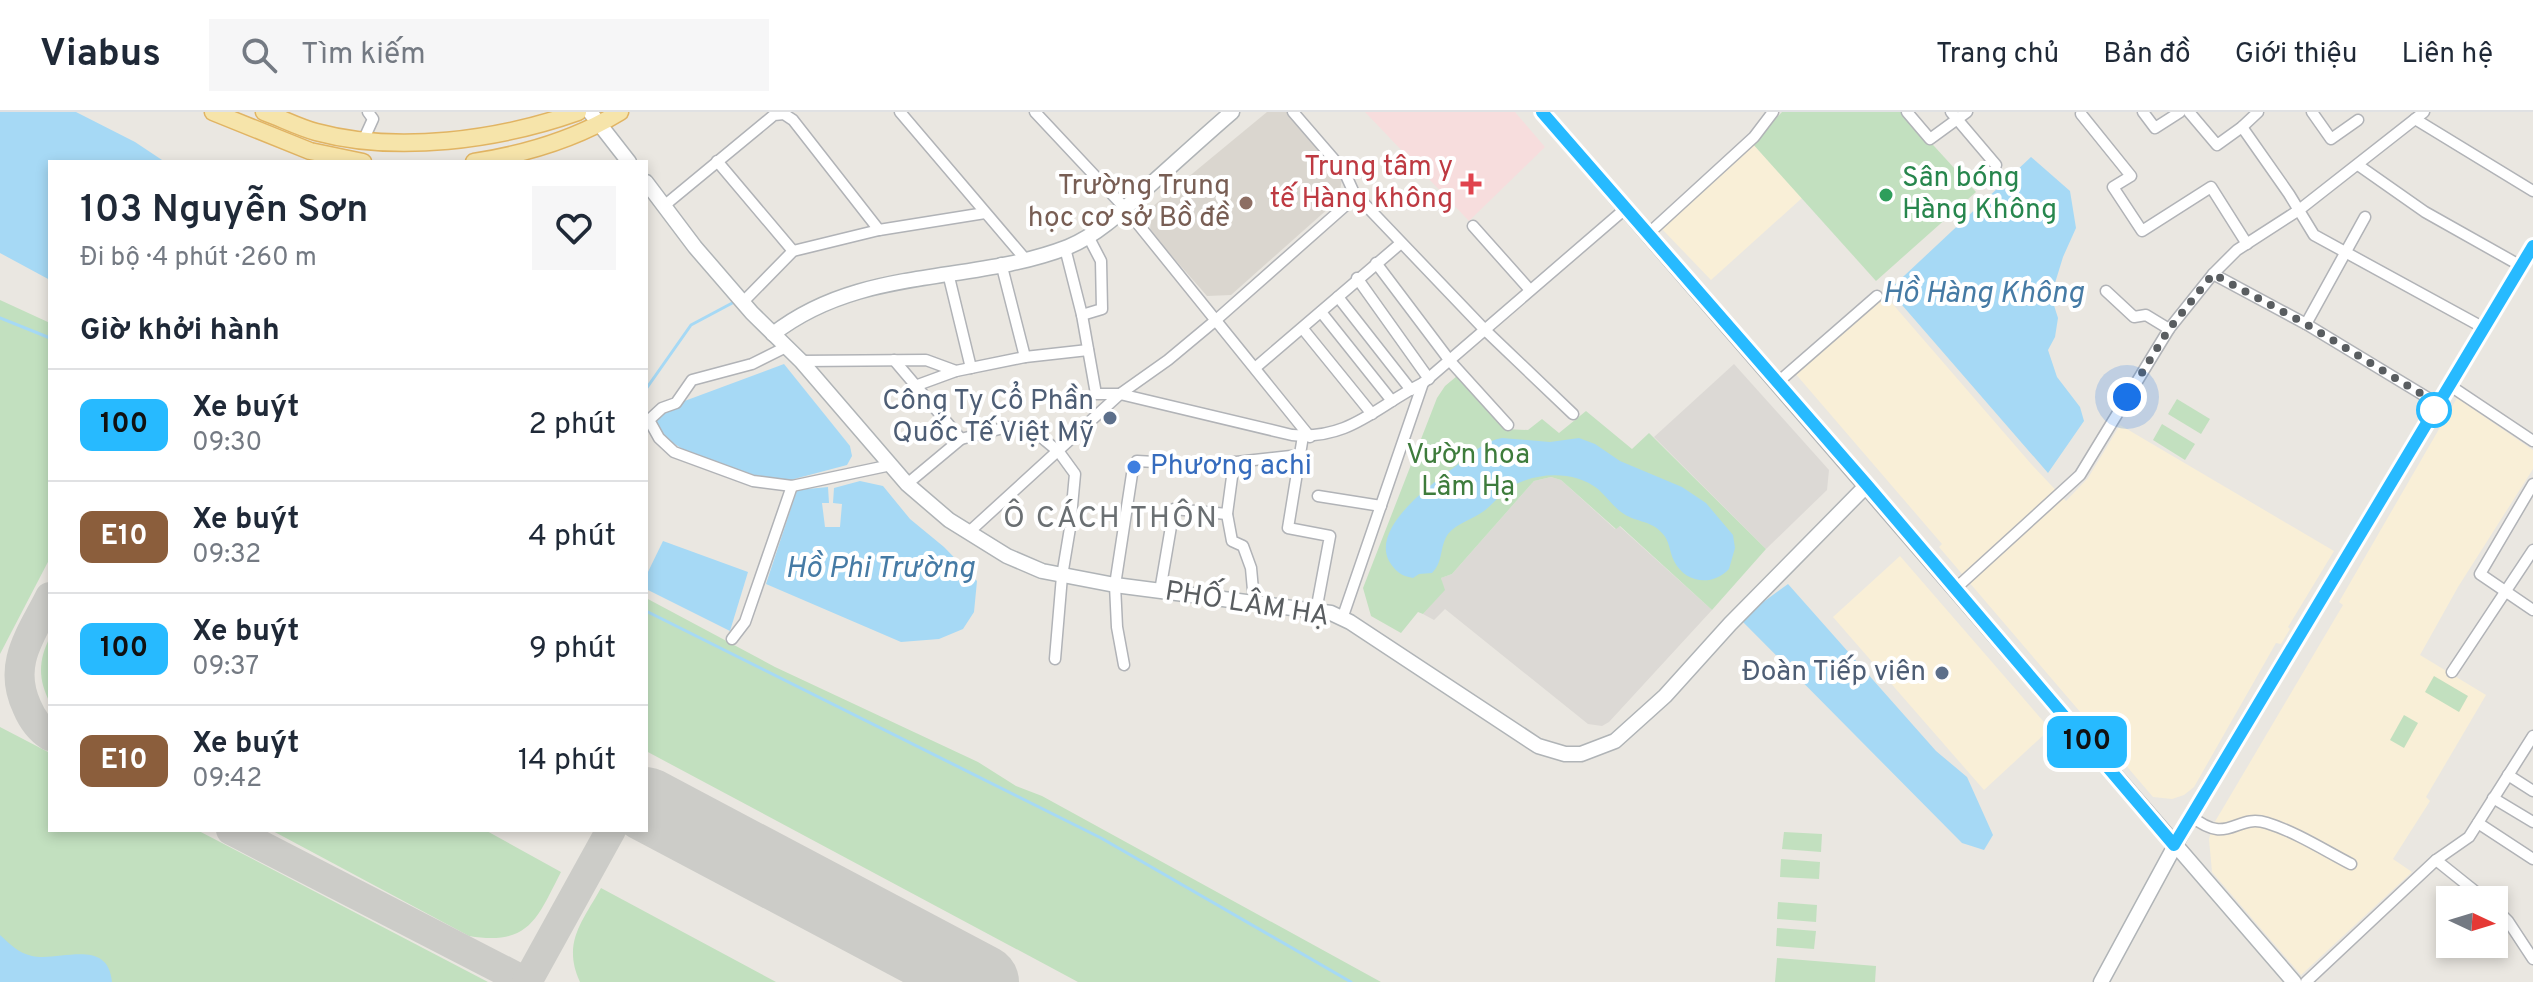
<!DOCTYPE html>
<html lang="vi">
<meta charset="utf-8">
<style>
:root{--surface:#fff;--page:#f6f6f7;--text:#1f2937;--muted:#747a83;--line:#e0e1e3}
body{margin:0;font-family:Overpass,sans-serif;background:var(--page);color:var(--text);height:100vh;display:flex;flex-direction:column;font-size:30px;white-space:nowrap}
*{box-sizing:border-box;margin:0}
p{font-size:26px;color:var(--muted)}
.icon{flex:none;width:44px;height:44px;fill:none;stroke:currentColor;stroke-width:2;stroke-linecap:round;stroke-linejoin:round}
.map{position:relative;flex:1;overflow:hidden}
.side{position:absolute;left:48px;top:48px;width:600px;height:672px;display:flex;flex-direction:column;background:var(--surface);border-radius:0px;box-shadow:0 4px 12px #0003}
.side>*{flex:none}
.badge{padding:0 16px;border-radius:12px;font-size:28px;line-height:52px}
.needle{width:52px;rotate:94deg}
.controls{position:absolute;left:2436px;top:774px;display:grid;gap:16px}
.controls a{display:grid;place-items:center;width:72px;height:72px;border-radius:0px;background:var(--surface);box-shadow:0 4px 12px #0003;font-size:40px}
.you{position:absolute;width:40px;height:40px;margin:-20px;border:6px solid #fff;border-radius:50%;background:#1a73e8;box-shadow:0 0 0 12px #1a73e833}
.map>.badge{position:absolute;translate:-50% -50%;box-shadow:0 0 0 4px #fff}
h2{padding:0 32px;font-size:30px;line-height:72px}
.round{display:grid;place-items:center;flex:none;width:84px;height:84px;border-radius:0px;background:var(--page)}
.headline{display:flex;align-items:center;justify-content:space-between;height:136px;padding:0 32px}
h1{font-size:38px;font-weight:600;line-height:60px}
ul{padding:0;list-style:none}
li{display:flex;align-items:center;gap:24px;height:112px;padding:0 32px;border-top:2px solid var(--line)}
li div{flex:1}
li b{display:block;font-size:30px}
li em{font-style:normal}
li .badge{min-width:88px;font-weight:700;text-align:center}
header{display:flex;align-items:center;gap:48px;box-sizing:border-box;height:112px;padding:0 40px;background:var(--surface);border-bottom:2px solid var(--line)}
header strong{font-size:38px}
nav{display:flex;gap:44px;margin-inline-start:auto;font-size:28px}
.search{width:560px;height:72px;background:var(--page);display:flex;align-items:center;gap:20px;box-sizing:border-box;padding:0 28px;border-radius:0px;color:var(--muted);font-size:30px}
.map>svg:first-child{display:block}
.commercial{fill:#f9efd7}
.industrial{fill:#dcd9d5}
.education{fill:#dad6cf}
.medical{fill:#f7dddd}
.green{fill:#c2e0bf}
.water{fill:#a6d9f5}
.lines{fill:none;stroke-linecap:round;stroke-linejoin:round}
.stream{stroke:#a6d9f5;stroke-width:3}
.taxiway{stroke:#ccccc8;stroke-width:30}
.runway{stroke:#ccccc8;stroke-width:74}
.street-casing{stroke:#b1b3b7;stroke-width:13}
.secondary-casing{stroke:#b0b4b7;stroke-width:17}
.primary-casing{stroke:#e1b463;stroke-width:19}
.street{stroke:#fff;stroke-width:10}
.secondary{stroke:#fff;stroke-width:14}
.primary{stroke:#f6e4aa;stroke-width:16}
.line-casing{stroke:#fff;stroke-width:18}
.line{stroke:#27baff;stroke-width:12}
.walk{stroke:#595d60;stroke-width:8;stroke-dasharray:0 14.4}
.health-dot{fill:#e0444e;stroke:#fff;stroke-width:3}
.leisure-dot{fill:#2e9e5b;stroke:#fff;stroke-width:3}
.education-dot{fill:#8d6e63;stroke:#fff;stroke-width:3}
.stop-dot{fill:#fff;stroke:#27baff;stroke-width:4}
.service-dot{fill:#5c6f8a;stroke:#fff;stroke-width:3}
.shop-dot{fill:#3f7fe0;stroke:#fff;stroke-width:3}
.labels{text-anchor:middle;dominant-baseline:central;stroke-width:8;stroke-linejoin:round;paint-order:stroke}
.health-label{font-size:28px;fill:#be3a42;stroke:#fff;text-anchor:end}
.leisure-label{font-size:28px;fill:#27864d;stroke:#fff;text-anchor:start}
.education-label{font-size:28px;fill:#785e54;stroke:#fff;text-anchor:end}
.service-label{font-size:28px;fill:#4e5e75;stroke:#fff;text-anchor:end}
.park-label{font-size:28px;fill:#3e7c3c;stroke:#fff}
.shop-label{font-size:28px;fill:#366cbe;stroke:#fff;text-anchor:start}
.street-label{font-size:28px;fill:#595d60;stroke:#fff}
.water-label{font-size:30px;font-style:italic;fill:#467ba5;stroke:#fff}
.neighbourhood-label{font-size:30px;letter-spacing:2px;fill:#6a6f72;stroke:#fff}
</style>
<header>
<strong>Viabus</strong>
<div class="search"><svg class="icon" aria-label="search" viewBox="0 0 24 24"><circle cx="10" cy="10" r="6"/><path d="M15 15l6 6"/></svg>Tìm kiếm</div>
<nav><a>Trang chủ</a><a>Bản đồ</a><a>Giới thiệu</a><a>Liên hệ</a></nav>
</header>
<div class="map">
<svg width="2533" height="870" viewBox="0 0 2533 870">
<rect width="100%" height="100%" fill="#eae7e1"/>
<g class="commercial">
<path d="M1752,31L1802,86L1711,168L1662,117Z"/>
<path d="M1884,182L2032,353L2066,389L2088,366L2120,313L2334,439L2288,515L2290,517L2281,532L2276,531L2194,675L2184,683L2172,687L2153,685L1939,435L1942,432L1794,260Z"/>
<path d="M2457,286L2533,338V357L2458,475L2420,543L2486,583L2426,685L2430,689L2393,747L2412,760L2301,863L2212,760L2209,727L2213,713L2343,493L2339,490Z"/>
<path d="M1900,444L2050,617L1984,678L1833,505Z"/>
</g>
<g class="industrial">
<path d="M1734,252L1829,358L1827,378L1766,437L1654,325Z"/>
<path d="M1551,365L1561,368L1615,417L1619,414L1712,498L1609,610L1602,614L1588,612L1445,497L1434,508L1423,502L1444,478L1441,466L1452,462L1534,369Z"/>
</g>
<path class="education" d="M1267,0H1289L1342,66L1339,87L1231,183L1207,184L1150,119L1152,95Z"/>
<path class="medical" d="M1365,0H1515L1545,35L1469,109Z"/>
<g class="green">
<path d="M1782,0H1903L1976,80L1876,169L1752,31Z"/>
<path d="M0,188L50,211V446L0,542Z"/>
<path d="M1457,264L1504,317L1528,318L1542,307L1559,321L1586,299L1632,337L1649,321L1766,437L1712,498L1620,414L1616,417L1561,368L1551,365L1534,369L1452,462L1441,466L1445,478L1423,502L1418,500L1401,521L1371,504L1363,476L1437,286L1445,274Z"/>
<path d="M2177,287L2210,307L2201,322L2168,302Z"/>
<path d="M2162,312L2195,332L2185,348L2153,328Z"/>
<path d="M646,486L775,555L978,650L1016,674L1042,684L1381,870H1078L646,639Z"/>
<path d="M50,525V591C38,567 38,549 50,525Z"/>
<path d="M2434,564L2468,584L2459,600L2425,580Z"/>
<path d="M2404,603L2418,611L2404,636L2390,628Z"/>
<path d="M0,615L50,641V718H197L488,870H0Z"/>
<path d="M271,718H485L561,760C537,806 530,834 469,824Z"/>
<path d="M1784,720L1822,722L1821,740L1782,737Z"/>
<path d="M1781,747L1820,750L1819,767L1780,765Z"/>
<path d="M601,776L776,870H580C562,831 582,810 601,776Z"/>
<path d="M1778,790L1817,793L1816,810L1777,807Z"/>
<path d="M1777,816L1816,819L1814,837L1776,834Z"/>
<path d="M1777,846L1876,854L1875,870H1775Z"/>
</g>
<g class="water">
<path d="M0,0H76L135,30L165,50H50V168L0,141Z"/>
<path d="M2031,45L2070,79L2076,116L2063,145L2051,184L2058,206L2055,225L2048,238L2057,265L2080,295L2084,309L2048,361L1889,178Z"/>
<path d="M784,252L850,334L852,344L847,353L779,371L759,370L692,343L662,324L653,310L663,297Z"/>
<path d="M1502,326L1550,330L1579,326L1595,332L1620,349L1682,375L1706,391L1733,423L1735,436L1729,457C1712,475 1685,471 1674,449C1669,439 1670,429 1662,421C1652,409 1636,410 1624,402C1614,396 1607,385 1598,377C1575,359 1541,360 1516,372C1503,378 1495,391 1484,399C1472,408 1457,411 1448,422C1439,435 1444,449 1432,461L1419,462L1413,466C1401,464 1395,459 1389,449C1371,415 1433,371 1456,354C1470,343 1484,329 1502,326Z"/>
<path d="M860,369L883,374L910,407L944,435L977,469L974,500L963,517L939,527L901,530L766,472L797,378L828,375L829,391H822L825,415H840L842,392L833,391L834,376Z"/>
<path d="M663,429L748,460L730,519L646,477V464Z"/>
<path d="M1788,472L1936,639L1967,665L1993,723L1984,738L1962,731L1740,507Z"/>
<path d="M0,823C10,832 18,841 32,844C59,850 108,825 112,870H0Z"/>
</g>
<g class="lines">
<g class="stream">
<path d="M0,206L50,226"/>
<path d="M646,277L691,213L736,189"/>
<path d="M646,499L1101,726L1351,870"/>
</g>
<g class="taxiway">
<path d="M50,485C31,523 7,552 27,595C32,607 39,617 50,624"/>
<path d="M231,718L526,870"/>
<path d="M527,870L611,718"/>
</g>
<path class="runway" d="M646,692L982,870"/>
<g class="street-casing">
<g id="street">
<path d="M900,0L1026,148"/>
<path d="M1035,0L1125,96L1310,325"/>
<path d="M1293,0L1344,59L1354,81L1485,218L1573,302"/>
<path d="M1907,0L1930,27L1967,0"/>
<path d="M1951,0L1996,53"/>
<path d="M2143,0L2155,16L2180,0"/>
<path d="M2189,0L2217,33L2242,15L2258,0"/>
<path d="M2312,0L2331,27L2358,8"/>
<path d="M2081,2L2131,64L2113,75L2142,119L2211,75L2247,132"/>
<path d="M2415,7L2533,79"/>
<path d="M2242,15L2289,82L2314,123L2484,216"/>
<path d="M363,29L373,7L368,0"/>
<path d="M717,49L793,139"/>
<path d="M2358,53L2425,100L2521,154"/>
<path d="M665,93L774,3L784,2L793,8L879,118"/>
<path d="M1473,114L1530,178"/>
<path d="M1648,122L1754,25L1773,0"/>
<path d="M1065,136L1082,203L1096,282H1120L1292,323C1350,328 1375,295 1423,271"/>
<path d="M1001,151L1025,245"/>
<path d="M1376,151L1450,249L1508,313"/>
<path d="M948,161L971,256"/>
<path d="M2213,162L2306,212L2438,292"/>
<path d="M1357,166L1429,267"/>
<path d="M2106,179L2134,205L2146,203L2169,217"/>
<path d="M1338,185L1411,278"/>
<path d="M743,190L793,139L879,118L985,101"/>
<path d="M1321,200L1392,289"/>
<path d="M1082,203L1102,197L1101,149L1088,124"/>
<path d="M2306,212L2365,105"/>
<path d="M1303,217L1372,302"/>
<path d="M786,235L752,252L692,268L676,291L662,296L649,308L659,326L674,340L753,369L792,374L891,353"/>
<path d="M894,248L961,327"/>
<path d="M801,249L926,248L956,259L1025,245L1088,238"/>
<path d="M1255,256L1401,131"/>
<path d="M1777,271L1877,184"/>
<path d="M2449,273L2533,329"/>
<path d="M915,274L956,259"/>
<path d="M1303,324L1288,416L1330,424L1316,499"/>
<path d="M1234,350L1227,402L1232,429L1243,434L1251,456L1254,489"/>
<path d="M907,372L961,327L1007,315H1024L1041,325L1059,340L1075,362L1070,416L1062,464L1055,547"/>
<path d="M2533,372L2480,462L2533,498"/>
<path d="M1318,384L1381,394"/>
<path d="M969,420L1120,282L1168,248L1216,208L1345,94L1354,81"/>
<path d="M1955,477L2080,363L2169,217L2213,162L2237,138L2299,98L2424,0"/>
<path d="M1160,479L1174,397L1227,402"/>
<path d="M1342,507L1423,271L1625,97"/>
<path d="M732,527L745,510L792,374"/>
<path d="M1124,553L1117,515L1115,473L1132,362L1137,349L1209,353L1300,343"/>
<path d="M2452,560L2533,438"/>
<path d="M2508,663L2533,679"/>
<path d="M2493,686L2533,710"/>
<path d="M2191,704C2229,735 2235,701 2267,711C2296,720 2324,738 2351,752"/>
<path d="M2478,711L2533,747"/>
<path d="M2436,748L2486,788"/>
<path d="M2494,795L2508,809L2533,847"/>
<path d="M2306,870L2436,748L2469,725L2533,624"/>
</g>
</g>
<g class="secondary-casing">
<g id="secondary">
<path d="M590,0L629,50"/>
<path d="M1542,0L2294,870"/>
<path d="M646,70L695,135L752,201L801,249L907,372L949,408L1007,444L1042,459L1115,473L1331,501L1350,510L1538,634L1565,642H1581L1615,629L1665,584L1730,512L1867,373"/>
<path d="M773,222C862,153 970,173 1068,135C1100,122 1125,96 1150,73C1177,49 1204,24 1232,0"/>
<path d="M2101,870L2191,704L2533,134"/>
</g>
</g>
<g class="primary-casing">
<g id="primary">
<path d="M213,0L310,39L363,50"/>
<path d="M264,0C281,6 298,15 316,20C397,42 499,28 578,0"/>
<path d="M474,50C525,42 576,27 620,0"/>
</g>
</g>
<use href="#street" class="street"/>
<use href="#secondary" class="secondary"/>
<use href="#primary" class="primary"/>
</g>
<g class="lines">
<g class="line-casing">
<path id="line" d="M1542,0L1867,373L2174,733L2533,134"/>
</g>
<use href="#line" class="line"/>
<path class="walk" d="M2127,285L2169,217L2213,162L2306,212L2438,292L2434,298"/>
</g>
<path class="health-dot" d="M1467 60h8v8h8v8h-8v8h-8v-8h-8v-8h8z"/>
<circle class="leisure-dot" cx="1886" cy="83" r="8"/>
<circle class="education-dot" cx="1246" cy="91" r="8"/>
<circle class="stop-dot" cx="2434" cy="298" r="16"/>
<g class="service-dot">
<circle cx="1110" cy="306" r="8"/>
<circle cx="1942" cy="561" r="8"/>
</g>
<circle class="shop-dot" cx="1134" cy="355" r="8"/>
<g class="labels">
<g class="health-label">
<text x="1453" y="56">Trung tâm y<tspan x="1453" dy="32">tế Hàng không</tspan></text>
</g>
<g class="leisure-label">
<text x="1902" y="67">Sân bóng<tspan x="1902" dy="32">Hàng Không</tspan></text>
</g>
<g class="education-label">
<text x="1230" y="75">Trường Trung<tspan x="1230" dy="32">học cơ sở Bồ đề</tspan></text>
</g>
<g class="service-label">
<text x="1094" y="290">Công Ty Cổ Phần<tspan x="1094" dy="32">Quốc Tế Việt Mỹ</tspan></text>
<text x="1926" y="561">Đoàn Tiếp viên</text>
</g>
<g class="park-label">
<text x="1468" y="344">Vườn hoa<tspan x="1468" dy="32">Lâm Hạ</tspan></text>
</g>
<g class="shop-label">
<text x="1150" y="355">Phương achi</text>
</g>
<g class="street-label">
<text transform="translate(1247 493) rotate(9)">PHỐ LÂM HẠ</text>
</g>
<g class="water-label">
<text x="1983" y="182">Hồ Hàng Không</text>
<text x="880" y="457">Hồ Phi Trường</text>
</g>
<g class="neighbourhood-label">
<text x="1111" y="407">Ô CÁCH THÔN</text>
</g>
</g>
</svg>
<div class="controls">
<a><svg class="needle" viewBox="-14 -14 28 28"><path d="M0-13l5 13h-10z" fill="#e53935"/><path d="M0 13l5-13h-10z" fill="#747a83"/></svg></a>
</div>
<div class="you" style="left:2127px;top:285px"></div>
<b class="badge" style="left:2087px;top:630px;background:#27baff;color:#111">100</b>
<section class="side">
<div class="headline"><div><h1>103 Nguyễn Sơn</h1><p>Đi bộ · 4 phút · 260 m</p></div><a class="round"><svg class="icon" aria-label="heart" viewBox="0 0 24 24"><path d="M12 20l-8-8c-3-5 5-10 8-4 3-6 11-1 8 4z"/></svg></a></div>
<h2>Giờ khởi hành</h2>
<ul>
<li><span class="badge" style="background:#27baff;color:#111">100</span><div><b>Xe buýt</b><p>09:30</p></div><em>2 phút</em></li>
<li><span class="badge" style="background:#8b5e3c;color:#fff">E10</span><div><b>Xe buýt</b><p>09:32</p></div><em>4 phút</em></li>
<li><span class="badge" style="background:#27baff;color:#111">100</span><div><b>Xe buýt</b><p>09:37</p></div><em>9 phút</em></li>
<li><span class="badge" style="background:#8b5e3c;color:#fff">E10</span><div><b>Xe buýt</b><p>09:42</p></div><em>14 phút</em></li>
</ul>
</section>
</div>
